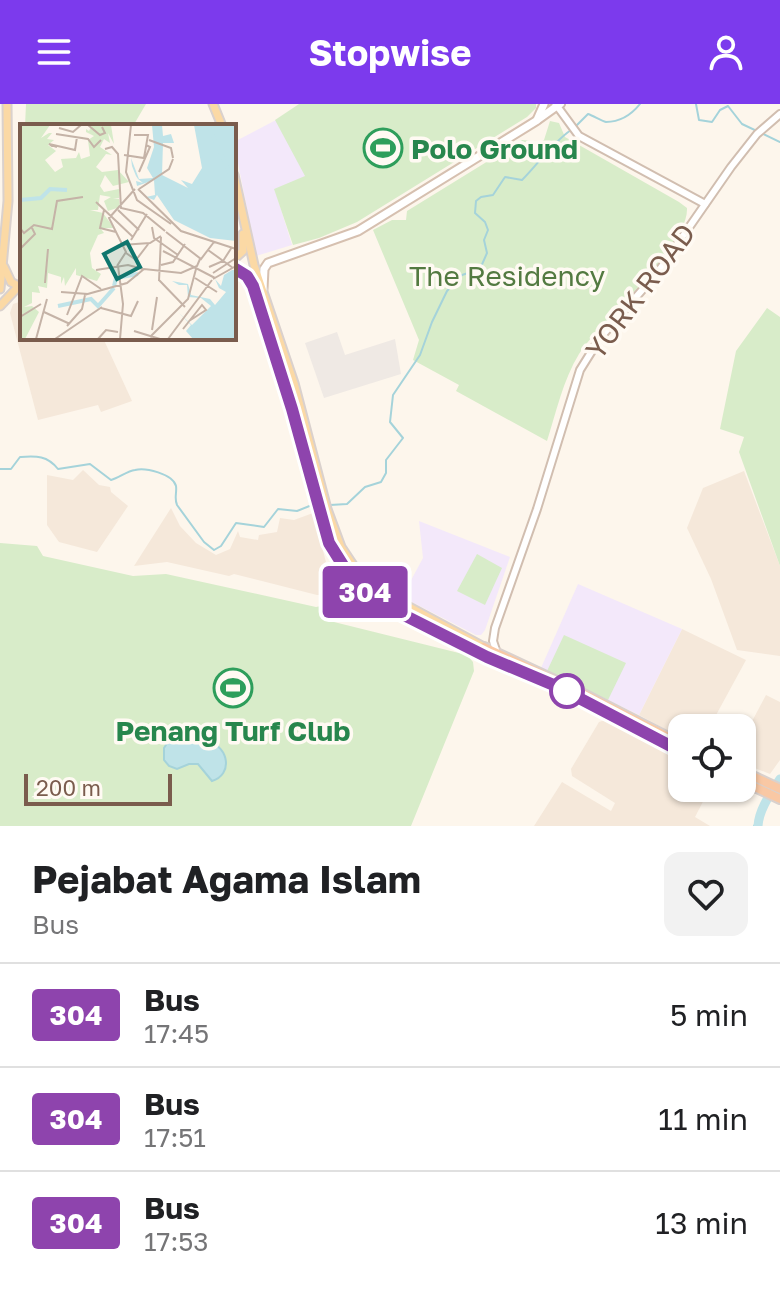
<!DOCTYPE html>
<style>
:root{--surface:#fff;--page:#f2f2f2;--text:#202124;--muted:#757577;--line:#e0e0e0;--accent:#7c3aed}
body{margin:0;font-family:"Golos Text",sans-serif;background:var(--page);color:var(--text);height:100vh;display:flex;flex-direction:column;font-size:30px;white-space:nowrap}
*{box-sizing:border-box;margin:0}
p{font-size:26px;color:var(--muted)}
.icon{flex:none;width:44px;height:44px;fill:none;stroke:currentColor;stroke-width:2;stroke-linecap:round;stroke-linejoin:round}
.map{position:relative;height:722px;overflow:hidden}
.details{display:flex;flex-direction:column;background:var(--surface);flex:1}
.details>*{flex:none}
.badge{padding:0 16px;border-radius:6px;font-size:28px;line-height:52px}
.buttons{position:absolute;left:668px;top:610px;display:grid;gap:16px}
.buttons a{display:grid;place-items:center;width:88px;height:88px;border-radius:16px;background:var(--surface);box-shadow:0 2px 6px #0004;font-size:40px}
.scale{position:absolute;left:24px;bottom:20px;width:148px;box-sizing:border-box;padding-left:8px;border:4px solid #7a5c4d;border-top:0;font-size:22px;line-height:28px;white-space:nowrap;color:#7a5c4d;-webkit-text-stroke:6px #fffaf3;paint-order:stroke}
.map>.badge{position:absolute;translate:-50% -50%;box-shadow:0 0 0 4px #fff}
.round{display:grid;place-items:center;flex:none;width:84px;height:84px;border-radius:16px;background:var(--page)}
.head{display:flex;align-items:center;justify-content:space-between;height:136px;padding:0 32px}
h1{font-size:38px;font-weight:700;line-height:60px}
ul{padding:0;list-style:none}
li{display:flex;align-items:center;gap:24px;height:104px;padding:0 32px;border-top:2px solid var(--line)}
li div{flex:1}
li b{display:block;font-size:30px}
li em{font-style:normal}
li .badge{min-width:88px;font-weight:700;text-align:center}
header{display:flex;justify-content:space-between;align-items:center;height:104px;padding:0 32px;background:var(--accent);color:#fff;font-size:36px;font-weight:700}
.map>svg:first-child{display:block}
.residential{fill:#f5e8da}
.industrial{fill:#efe9e4}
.education{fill:#f3e8fa}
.green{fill:#d8ecc9}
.water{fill:#bfe3e8;stroke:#a5d3da;stroke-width:2}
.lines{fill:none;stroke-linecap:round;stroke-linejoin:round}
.stream{stroke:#a5d3da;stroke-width:2}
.river{stroke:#bfe3e8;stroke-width:9}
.tertiary-casing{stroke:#d1beb0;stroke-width:10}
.secondary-casing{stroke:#d6c0b0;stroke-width:11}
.primary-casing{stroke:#dad1cd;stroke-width:11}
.trunk-casing{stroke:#dad1cd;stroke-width:12}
.tertiary{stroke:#fff;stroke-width:6}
.secondary{stroke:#fff;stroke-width:7}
.primary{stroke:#fbd9a5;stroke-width:7}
.trunk{stroke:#f9c8a4;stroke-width:8}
.line-casing{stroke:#fff;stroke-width:18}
.line{stroke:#8e44ad;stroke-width:12}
.stop-dot{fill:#fff;stroke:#8e44ad;stroke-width:4}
.labels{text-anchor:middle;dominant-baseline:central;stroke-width:7;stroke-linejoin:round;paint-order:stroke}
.leisure-label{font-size:28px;font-weight:bold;fill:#27864d;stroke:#fffaf3;text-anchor:start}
.park-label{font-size:28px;fill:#537a41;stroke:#fffaf3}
.street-label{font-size:28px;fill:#7a5c4d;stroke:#fffaf3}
.inset-river{fill:none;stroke:#bfe3e8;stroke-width:4}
.inset-road{fill:none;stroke:#c5b3a7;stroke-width:2}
.view{fill:#0f766e;fill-opacity:0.15;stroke:#0f766e;stroke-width:4}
.inset-edge{fill:none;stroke:#7a5c4d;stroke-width:4}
</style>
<header><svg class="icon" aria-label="menu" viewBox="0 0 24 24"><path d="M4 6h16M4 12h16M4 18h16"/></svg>Stopwise<svg class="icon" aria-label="person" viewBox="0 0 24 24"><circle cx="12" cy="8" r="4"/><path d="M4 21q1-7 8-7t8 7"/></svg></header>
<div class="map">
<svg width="780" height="722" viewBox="0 0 780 722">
<rect width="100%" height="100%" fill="#fdf6ec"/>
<g class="residential">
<path d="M22,197V234H103L132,297L101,308L98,301L38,316L10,209L13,200Z"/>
<path d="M83,366L99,381L110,383L111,388L128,402L97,448L59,438L47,421V371L73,376Z"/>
<path d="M744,367L780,462V552L737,546L711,475L687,424L703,384Z"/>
<path d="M171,404L180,422L196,439L216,451L230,445L238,427L240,433L258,436L259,431L277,428L280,414L294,416L313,409L326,458L323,460L343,478V483L327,491H317L234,470L229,472L167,458L134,462Z"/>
<path d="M682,525L746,556L709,624H682V634L639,611Z"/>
<path d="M766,591L780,598V656L770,670L742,659V624H715L723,610L749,623Z"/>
<path d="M605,616L682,655V684H710L695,713L710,722H534L562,678L611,707L615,699L572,672L571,665L599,618Z"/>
</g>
<path class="industrial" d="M337,228L345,251L395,235L401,270L324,294L305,239Z"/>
<g class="education">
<path d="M276,16L306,72L275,86L292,141L256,152L234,38Z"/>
<path d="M419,417L510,453L485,526L481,531H476L402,493L423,454Z"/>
<path d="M578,480L682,525L639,611L541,564Z"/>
</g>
<g class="green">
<path d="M26,0H146L133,22H25Z"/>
<path d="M299,0H536V4L527,13L357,118L319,134L293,141L274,85L305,72L275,16Z"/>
<path d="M550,17L559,19L565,33L679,98L687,104C689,143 601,216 579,250C563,276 556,309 547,337L456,287L459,281L413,256L419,236L373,126L392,116H406L407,107L522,36L532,37L537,41L544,36Z"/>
<path d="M767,204L780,213V462L739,348L744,333L720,325L736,247Z"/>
<path d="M0,439L37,442L43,452L133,472L166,470L316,503L341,498L334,518L467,551L473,558L474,567L411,722H0Z"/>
<path d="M477,450L502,464L485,501L457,487Z"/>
<path d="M564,531L626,559L608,596L547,567Z"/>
</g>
<path class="water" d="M175,637C186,637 199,636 209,638C229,643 233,671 212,677L198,660H189L177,665L169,662L164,656V644L168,638Z"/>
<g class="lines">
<g class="stream">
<path d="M696,0L699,16L712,18L720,6L728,2L742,20L780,38"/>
<path d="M576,22L588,10C594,12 601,17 606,18C620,18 632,10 640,0"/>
<path d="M0,365H11L20,353C36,352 47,351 58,365L90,360L111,376C119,374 127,367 135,366C145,363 173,370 176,382C177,389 174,394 177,401L204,438L214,446L221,442L236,419L264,423L278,405L297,407L312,401"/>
<path d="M330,401L347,400L365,383L381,378L386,369V356L403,334L390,318L393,291L420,251L432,218L447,187L462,171L480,165L487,149L484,136L488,126L485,118L475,109L476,97L481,93L493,91L505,73L522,76C538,60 552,39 571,26"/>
<path d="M754,722L757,717"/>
</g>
<path class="river" d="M758,722C759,705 771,689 780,675"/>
<g class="tertiary-casing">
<g id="tertiary">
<path d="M561,0L557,2L579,32L705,100"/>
<path d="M497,549L493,537L495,524L537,405L580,266L600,234L658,168L731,63L757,30L780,10"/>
</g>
</g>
<g class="secondary-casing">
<g id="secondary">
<path d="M537,16L544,0"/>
<path d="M263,185L264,165L268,159L358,127L536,17L557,2L556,0"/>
</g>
</g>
<g class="primary-casing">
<g id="primary">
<path d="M213,0L222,22"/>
<path d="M234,71L254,161L294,279L327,405L341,443L357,467L374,484L484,543"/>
<path d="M234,155L243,147V130"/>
<path d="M4,163L11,178L22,184"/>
<path d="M234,164L247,172L253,182C266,223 280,264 292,305C310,365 315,440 362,485C389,511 446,532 481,550"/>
<path d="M0,185L8,97L7,0"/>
<path d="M0,202L16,185"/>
</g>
</g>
<g class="trunk-casing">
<g id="trunk">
<path d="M484,543L576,586L682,640"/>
<path d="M481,550L556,582L682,648"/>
<path d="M742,667L780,685"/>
<path d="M742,677L780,695"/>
</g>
</g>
<use href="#tertiary" class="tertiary"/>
<use href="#secondary" class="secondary"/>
<use href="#primary" class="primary"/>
<use href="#trunk" class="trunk"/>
</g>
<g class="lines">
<g class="line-casing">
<path id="line" d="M234,164L247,172L253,182L292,305L329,439L351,474L374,495L390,504L487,553L556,582L682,648"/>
</g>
<use href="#line" class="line"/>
</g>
<defs>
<g id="stadium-ring" transform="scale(2)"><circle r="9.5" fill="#fffaf3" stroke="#2e9e5b" stroke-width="1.5"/><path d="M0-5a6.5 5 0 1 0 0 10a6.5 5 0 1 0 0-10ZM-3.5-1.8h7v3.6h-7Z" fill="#2e9e5b"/></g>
</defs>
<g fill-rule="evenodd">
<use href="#stadium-ring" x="383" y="44"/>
<use href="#stadium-ring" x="233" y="584"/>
</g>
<circle class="stop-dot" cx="567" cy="587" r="16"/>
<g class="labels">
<g class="leisure-label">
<text x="411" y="44">Polo Ground</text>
<text x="233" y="626" text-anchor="middle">Penang Turf Club</text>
</g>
<g class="park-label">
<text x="507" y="171">The Residency</text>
</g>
<g class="street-label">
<text transform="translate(640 187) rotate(-53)">YORK ROAD</text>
</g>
</g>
<g transform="translate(20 20)">
<rect width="216" height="216" fill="#fdf6ec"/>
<path d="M0,1H30L21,14L29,9H32L27,15L34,16L28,21L36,27L25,36L35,48L43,43L41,35L56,34L59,28L61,35L70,32L68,16L74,12L66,8V1V5L69,7L72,1H91L94,20L88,9L90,19L84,15L80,23L92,31L86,30L76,43L82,48L98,46L109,58L93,62L85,51L80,62L84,68L99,65V74H93L99,75L100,83L88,87L84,77L91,73L80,71L78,86H70L83,89L94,104H80L84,109L78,111L70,129L72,144L81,150L77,157L56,151V144L45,162L44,153L41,160V153L28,149L27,164L18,162L20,169L12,168V179L4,183L12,182L19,188L5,215H0Z" fill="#d8ecc9"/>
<path d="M132,1H142L143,12L151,10L154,19H143L142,51L168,64L161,56L172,60L182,44L174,1H216V117L190,114L154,96L137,71L134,76L126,73L135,71L134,56L117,62L116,57L123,59L118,55L116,52L112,42L111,34L119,55L133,54L127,44L134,23ZM212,146H216V215H173L166,207L171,201L159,189L172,201L191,182L181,174L168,173L167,161H159L152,157L147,159L121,152L147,159L152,157L168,160L171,171L190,175L195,181L206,168L199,164L195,155L201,162L204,151Z" fill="#bfe3e8"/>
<path class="inset-river" d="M188,1L216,63M0,76L21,74L30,65L47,66M94,162L96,154L118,150M38,182L71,175L78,182L94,164"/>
<path class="inset-road" d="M68,1L80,11L85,9L82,3M111,1L106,48L117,76L151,100M39,4L53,8L61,1M36,10L68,15L74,23L81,16M129,16L151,24L153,34M37,23L34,22H32L29,20L55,26L57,13M85,25L92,23L98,30L101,84L123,89L145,107M104,31L124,34L128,11H114M119,48L130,23L126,21M118,65L161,107L216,125M119,65L149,45L153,35M76,78L113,113M84,86L80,104L96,108M98,86L119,106M132,103L134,114L158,131M0,104L4,109L14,101L32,105L37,77L63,73M146,108L181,135L194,118M111,116L127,90M101,121L130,119L141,112M0,125L15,110L12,104M188,126L213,144M143,127L195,154M106,129L116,136L129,119M141,141L153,138L165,120M97,142L106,128L89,94L115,65M98,142L103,180L100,215M189,143L203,137L212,123M76,146L108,141L123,145M193,149L216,134M175,154L197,168M193,155L216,142M139,156L165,183M139,157L141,113M25,159L28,125M41,168L68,170M64,171L107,159L124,145L161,149L177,142L180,135M81,184L111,192L118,177M24,188L50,200M47,191L62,152L81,165M0,193L21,180M47,202L62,185L65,171M163,205L182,181L186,186L169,197M132,206L137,173M114,207L140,215M130,213L168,175L176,145M16,215L27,175M35,215L82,183M78,215L86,206L98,208M148,215L192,156"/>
<path class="view" d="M107,118L120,143L97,155L84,130Z"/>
<rect width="216" height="216" class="inset-edge"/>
</g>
</svg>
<div class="buttons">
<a><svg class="icon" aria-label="locate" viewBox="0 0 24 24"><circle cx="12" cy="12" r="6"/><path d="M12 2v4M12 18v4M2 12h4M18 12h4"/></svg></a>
</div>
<div class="scale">200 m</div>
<b class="badge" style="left:365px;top:488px;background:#8e44ad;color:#fff">304</b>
</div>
<section class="details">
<div class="head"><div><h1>Pejabat Agama Islam</h1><p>Bus</p></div><a class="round"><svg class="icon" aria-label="heart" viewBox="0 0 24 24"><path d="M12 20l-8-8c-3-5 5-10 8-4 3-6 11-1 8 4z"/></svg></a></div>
<ul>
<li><span class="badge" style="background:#8e44ad;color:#fff">304</span><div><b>Bus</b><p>17:45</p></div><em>5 min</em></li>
<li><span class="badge" style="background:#8e44ad;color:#fff">304</span><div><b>Bus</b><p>17:51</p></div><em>11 min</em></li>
<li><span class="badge" style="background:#8e44ad;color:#fff">304</span><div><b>Bus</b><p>17:53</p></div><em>13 min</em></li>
</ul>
</section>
